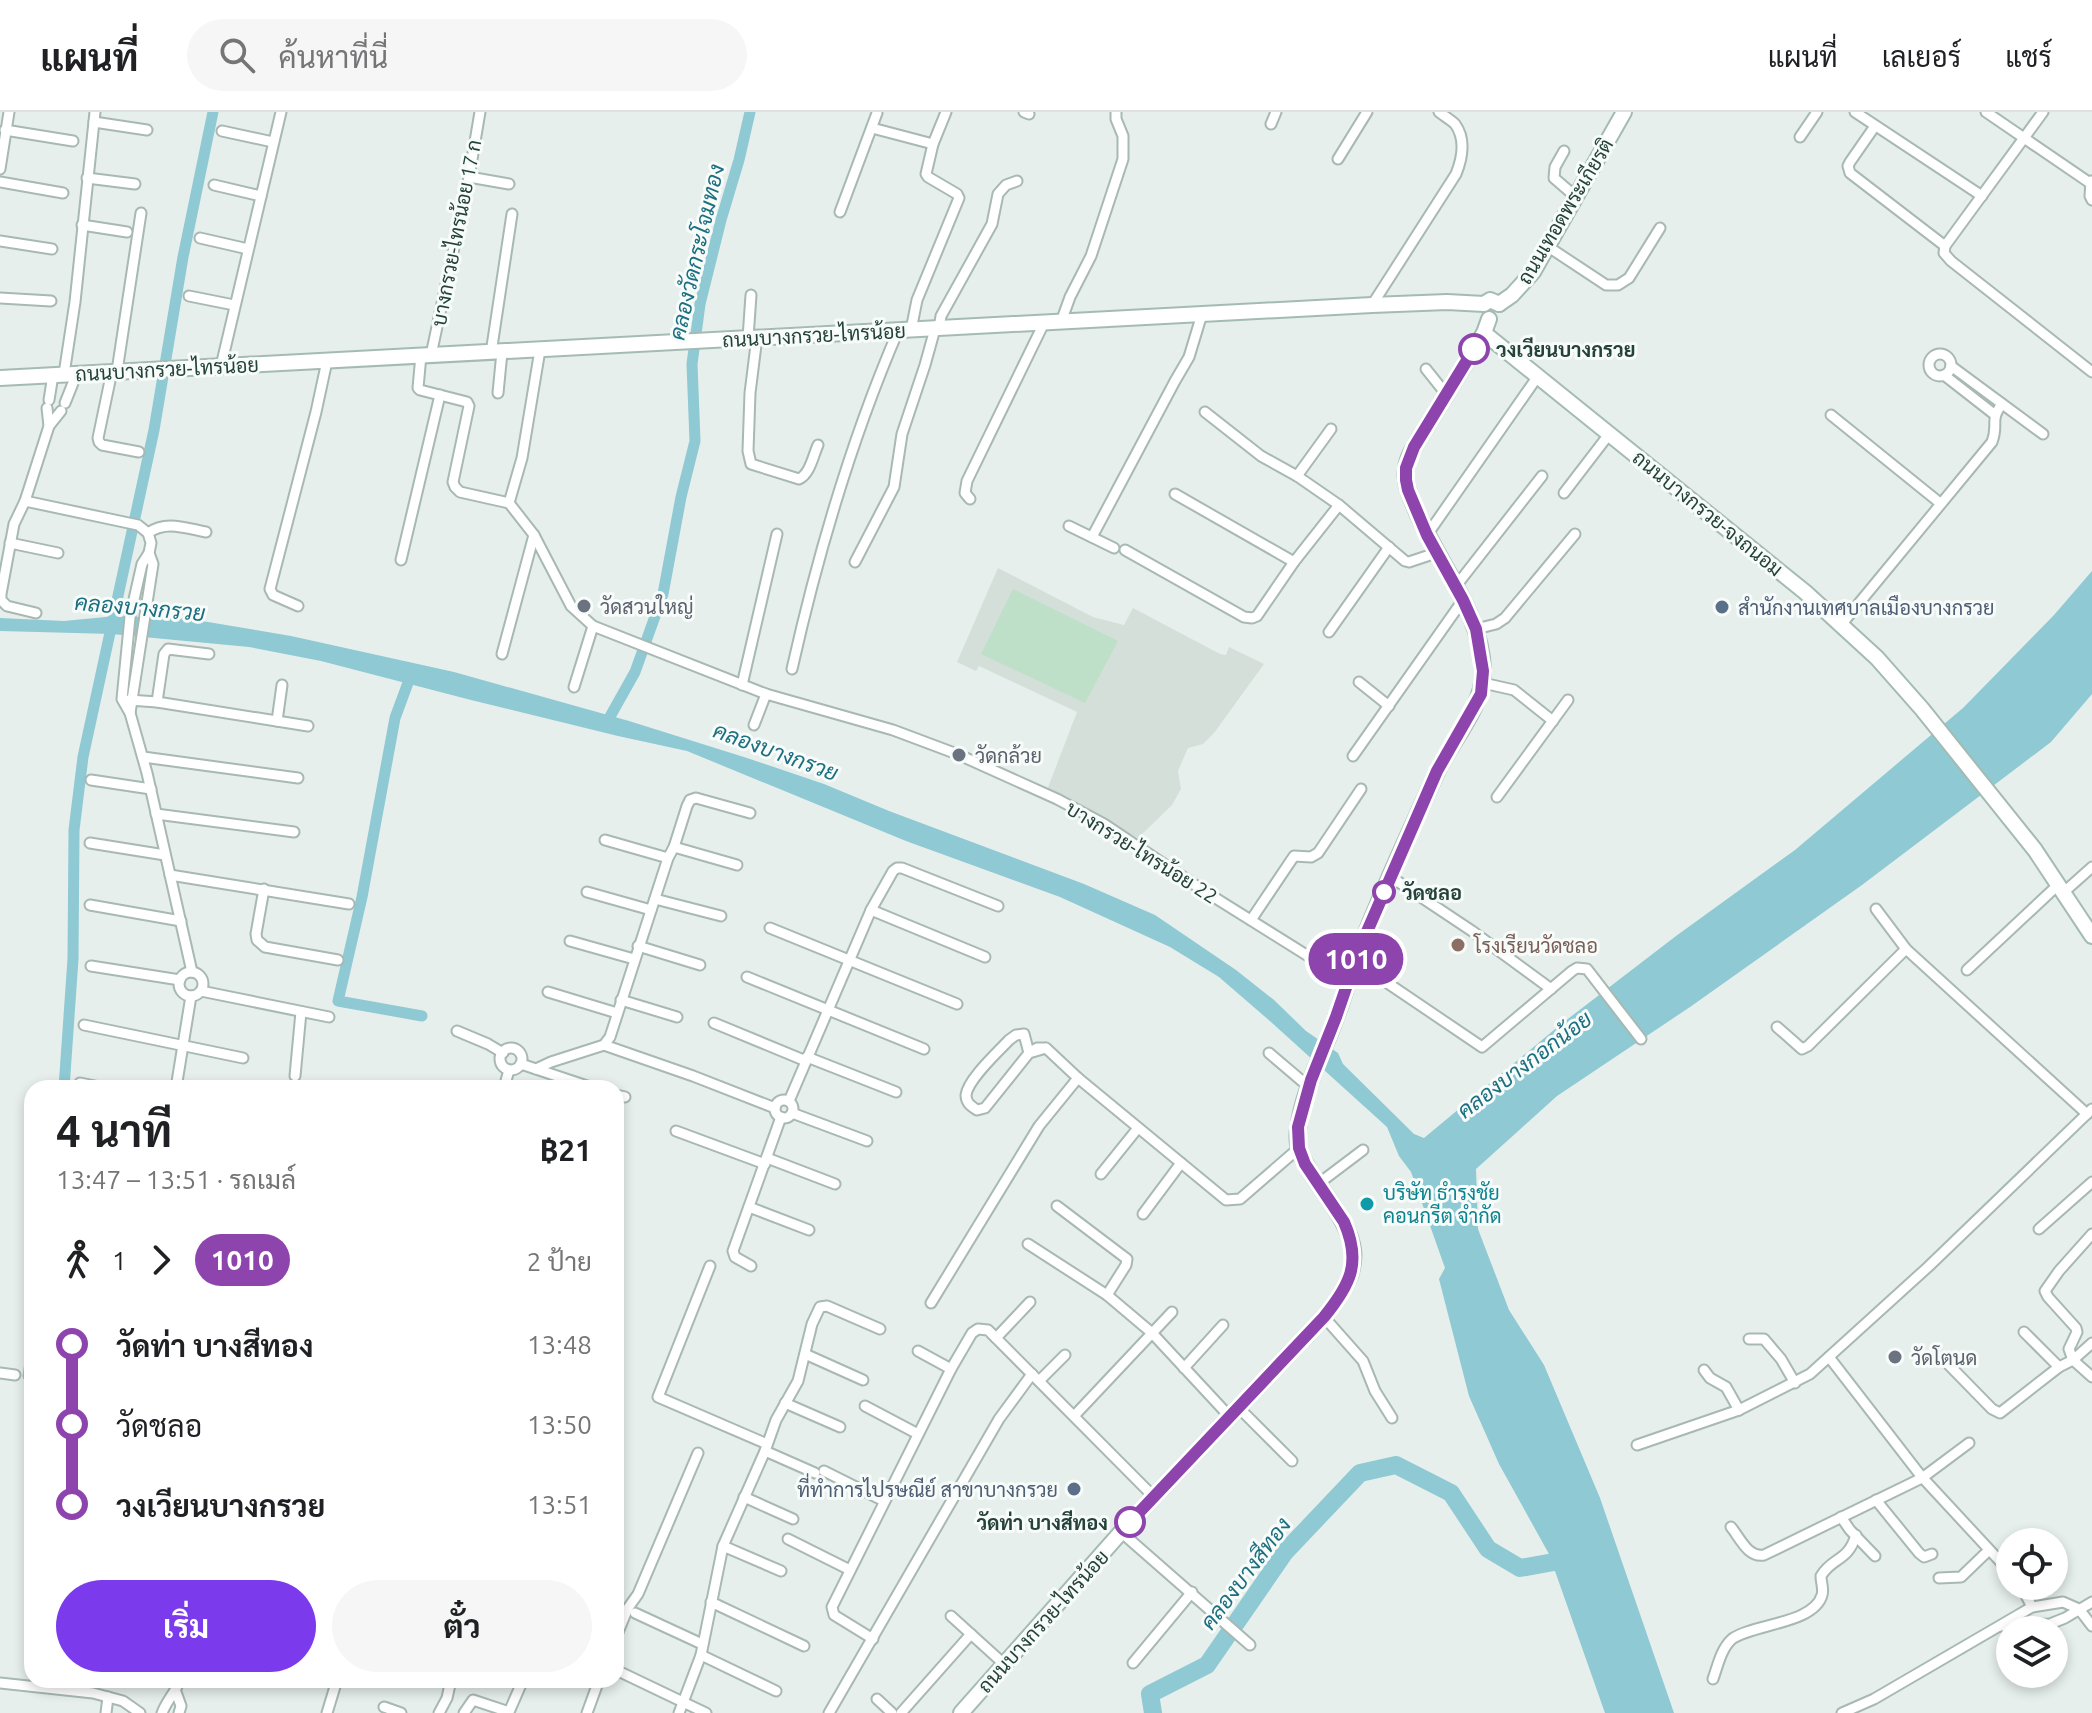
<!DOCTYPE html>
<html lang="th">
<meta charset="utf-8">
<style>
:root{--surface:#fff;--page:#f6f6f6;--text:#202124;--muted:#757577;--line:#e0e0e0;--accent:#7c3aed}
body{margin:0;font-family:Ubuntu,Sarabun,sans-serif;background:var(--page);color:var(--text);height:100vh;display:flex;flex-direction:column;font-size:30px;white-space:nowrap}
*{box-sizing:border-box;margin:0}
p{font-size:26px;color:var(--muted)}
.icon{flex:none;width:44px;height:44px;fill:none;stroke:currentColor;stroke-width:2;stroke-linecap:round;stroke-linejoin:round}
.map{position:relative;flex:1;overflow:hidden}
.panel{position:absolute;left:24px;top:968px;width:600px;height:608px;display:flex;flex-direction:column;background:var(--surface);border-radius:24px;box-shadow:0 4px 12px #0003}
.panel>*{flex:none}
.badge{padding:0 16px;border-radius:26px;font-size:28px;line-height:52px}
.fabs{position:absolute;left:1996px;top:1416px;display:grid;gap:16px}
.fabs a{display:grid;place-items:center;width:72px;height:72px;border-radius:50%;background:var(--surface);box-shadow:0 4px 12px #0003;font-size:40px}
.map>.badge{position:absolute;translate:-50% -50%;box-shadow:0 0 0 4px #fff}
.legs{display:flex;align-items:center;gap:12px;height:88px;padding:0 32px;font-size:26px}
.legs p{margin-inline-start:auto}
.summary{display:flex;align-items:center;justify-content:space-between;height:136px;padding:0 32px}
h1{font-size:44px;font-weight:700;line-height:60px}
.primary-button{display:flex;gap:16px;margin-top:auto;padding:16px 32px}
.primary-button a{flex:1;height:92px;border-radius:48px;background:var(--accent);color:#fff;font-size:32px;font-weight:700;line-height:92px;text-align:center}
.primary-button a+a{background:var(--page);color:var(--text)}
ul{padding:0 32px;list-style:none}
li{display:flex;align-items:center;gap:28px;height:80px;font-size:30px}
li i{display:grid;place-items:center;width:12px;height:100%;margin:0 10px;background:currentColor}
li i::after{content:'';width:20px;height:20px;margin:-10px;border:6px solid;border-radius:50%;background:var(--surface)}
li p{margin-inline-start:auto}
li:first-child i{background:linear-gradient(#0000 50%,currentColor 0)}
li:last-child i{background:linear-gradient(currentColor 50%,#0000 0)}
header{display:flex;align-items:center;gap:48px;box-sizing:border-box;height:112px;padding:0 40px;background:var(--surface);border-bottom:2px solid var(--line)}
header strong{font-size:38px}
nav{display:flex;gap:44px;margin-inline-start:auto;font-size:28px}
.search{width:560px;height:72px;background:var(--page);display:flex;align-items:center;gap:20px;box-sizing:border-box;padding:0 28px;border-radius:44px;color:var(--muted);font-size:30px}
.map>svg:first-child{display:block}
.built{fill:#d4dfda}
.green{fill:#bfe0c8}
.water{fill:#8ec9d4}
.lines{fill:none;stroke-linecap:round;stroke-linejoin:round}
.canal{stroke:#8ec9d4;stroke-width:11}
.river{stroke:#8ec9d4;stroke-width:18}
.street-casing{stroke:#a8b8b2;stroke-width:13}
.secondary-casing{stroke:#a4bbb3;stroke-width:18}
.street{stroke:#fff;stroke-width:9}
.secondary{stroke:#fff;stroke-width:14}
.line-1-casing{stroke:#fff;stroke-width:18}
.line-1{stroke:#8e44ad;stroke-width:12}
.stop-1-dot{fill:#fff;stroke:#8e44ad;stroke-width:4}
.worship-dot{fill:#6b7280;stroke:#f7fbf9;stroke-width:3}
.service-dot{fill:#5c6f8a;stroke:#f7fbf9;stroke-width:3}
.education-dot{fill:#8d6e63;stroke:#f7fbf9;stroke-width:3}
.culture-dot{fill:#0f9aa8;stroke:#f7fbf9;stroke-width:3}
.labels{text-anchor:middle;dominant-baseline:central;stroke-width:6;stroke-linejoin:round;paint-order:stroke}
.street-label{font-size:20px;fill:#24423a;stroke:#f7fbf9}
.stop-label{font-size:20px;font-weight:bold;fill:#24423a;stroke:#f7fbf9;text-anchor:start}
.worship-label{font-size:20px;fill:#5b616d;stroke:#f7fbf9;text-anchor:start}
.service-label{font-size:20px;fill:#4e5e75;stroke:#f7fbf9;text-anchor:start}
.education-label{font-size:20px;fill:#785e54;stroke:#f7fbf9;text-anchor:start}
.culture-label{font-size:20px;fill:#0d838f;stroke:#f7fbf9;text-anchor:start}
.water-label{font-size:22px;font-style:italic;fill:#1c6f80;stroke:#f7fbf9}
</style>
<header>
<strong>แผนที่</strong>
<div class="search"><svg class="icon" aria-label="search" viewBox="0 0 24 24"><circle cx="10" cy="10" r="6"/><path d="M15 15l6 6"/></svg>ค้นหาที่นี่</div>
<nav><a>แผนที่</a><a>เลเยอร์</a><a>แชร์</a></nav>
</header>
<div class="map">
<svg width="2092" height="1601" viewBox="0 0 2092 1601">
<rect width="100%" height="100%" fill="#e6efeb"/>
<path class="built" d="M998,456L1093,505L1124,513L1133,496L1220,542L1226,543L1229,535L1264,552L1214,621L1203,632L1188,636L1178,659L1181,677L1172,693L1138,726L1047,678L1077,600L979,554L976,559L957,550Z"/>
<path class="green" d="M1013,477L1118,529L1085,591L981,542Z"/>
<path class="water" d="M2092,459V582L2051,630L1862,773L1690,895L1557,984L1476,1057L1478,1117L1509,1198L1544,1253L1600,1386L1674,1601H1605L1549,1442L1499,1352L1469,1284L1439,1167L1445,1156L1411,1060L1399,1044L1387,1015L1271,910L1219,865L1170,835L1060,785L906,729L687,639L618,624L471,588L321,549L249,535L112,522L0,519V506L64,509L116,504L190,507L291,524L454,560L629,609L747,646L824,672L889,699L1084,772L1155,803L1236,858L1274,888L1306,919L1338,941L1343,952L1414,1022L1424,1026L1560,913L1676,824L1795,738L1963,596L2054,503Z"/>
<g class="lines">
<g class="canal">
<path d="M412,560L395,606L362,785L338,889L422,904"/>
<path d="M607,610L635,560L663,482L681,385L695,329L692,252L700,192L721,108L739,48L750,0"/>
<path d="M64,976L73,847L74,718L83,645L154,318L183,145L213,0"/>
<path d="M28,1264L32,1237"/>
</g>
<path class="river" d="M1153,1601L1150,1582L1207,1553L1285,1440L1360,1361L1396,1353L1451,1381L1488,1437L1520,1456L1576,1446"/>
<g class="street-casing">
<g id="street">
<path d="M1024,0L1029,2"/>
<path d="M1855,0L1982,84"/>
<path d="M1986,0L2090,71"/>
<path d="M94,10L147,18"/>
<path d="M1271,12L1276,0"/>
<path d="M1875,14L1850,50L1848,54L1850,61L1945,134L2043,0"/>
<path d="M872,16L933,32"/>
<path d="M5,18L73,29"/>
<path d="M222,19L273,30"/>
<path d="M1800,25L1817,0"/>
<path d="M1564,39L1555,55L1554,66L1576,85"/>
<path d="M1338,47L1367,0"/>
<path d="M0,57L9,0"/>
<path d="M469,65L509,72"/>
<path d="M87,66L135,72"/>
<path d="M2091,69L2090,84L2092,88"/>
<path d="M0,70L63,81"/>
<path d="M214,73L261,84"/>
<path d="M840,100L877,1"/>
<path d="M82,113L127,120"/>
<path d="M200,126L248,137"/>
<path d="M0,129L52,137"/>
<path d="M1547,134L1606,173H1618L1629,166L1660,116"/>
<path d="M1945,134L1944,141L1951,149L2092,260"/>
<path d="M189,184L234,193"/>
<path d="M0,186L51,189"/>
<path d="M1372,193L1456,62C1462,47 1466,27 1455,12C1451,8 1444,4 1439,0"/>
<path d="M1061,210L1070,185L1091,144L1123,47V24L1116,7V0"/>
<path d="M939,216L941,204L992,112L998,82L1006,73L1017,69"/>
<path d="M911,218L917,188L959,86L957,82L928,65L926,62L933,32L946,0"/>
<path d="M757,225L750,281L748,339L751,352L799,367C810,362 813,344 818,333"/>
<path d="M748,226L751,183"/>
<path d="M491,241L512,102"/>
<circle cx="1940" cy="253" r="11"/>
<path d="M421,243L418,276L420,278L467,290L469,294L453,370L455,375L460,380L509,391L534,423L571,494L593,514L766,582L893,618L957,642L1057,687L1104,712L1201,777L1348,869"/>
<path d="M431,243L469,65L480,0"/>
<path d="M221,254L281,0"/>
<path d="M1951,254L2043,322"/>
<path d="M1426,257L1446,282"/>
<path d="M112,259L98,326L99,330L102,333L139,340"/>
<path d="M117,259L141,101"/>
<path d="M64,262L75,190L95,0"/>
<path d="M1944,263L1994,302"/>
<path d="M498,281L502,240"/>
<path d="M49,288L53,263"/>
<path d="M65,291L77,261"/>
<path d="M1205,300L1261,344L1297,364L1339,393L1405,449L1409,450L1436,441"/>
<path d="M1831,303L1940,391"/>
<path d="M49,314L61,299"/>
<path d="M1297,364L1331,317"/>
<path d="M1564,381L1610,321"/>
<path d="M1175,382L1294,450"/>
<path d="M970,387L965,381L967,369L1044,211"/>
<path d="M25,389L138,413L148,421L151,431L149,441L153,452L130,601"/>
<path d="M509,391L522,346L540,238"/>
<path d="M1069,414L1114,436"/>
<path d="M148,421C166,408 185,416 206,420"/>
<path d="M1427,423L1538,264"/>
<path d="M1092,425L1175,269L1189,245L1202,202"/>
<path d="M10,431L58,441"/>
<path d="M1125,438L1244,505L1252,506L1257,504L1294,450L1339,393"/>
<path d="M149,441L142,452L130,505L122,587L130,601L147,661L192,860"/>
<path d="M401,448L440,283"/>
<path d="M855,450L894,375L902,322L925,253L935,217"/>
<path d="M1456,474L1542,364"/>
<path d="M298,494L273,483L270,477L316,300L327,249"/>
<path d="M36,501L7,494L1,488V482L14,412L25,389L49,314L47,296"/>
<path d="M1841,513L1992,330C1999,312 1989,309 2002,292"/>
<path d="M1476,517L1496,512L1505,506L1575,422"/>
<path d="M1329,520L1389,435"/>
<path d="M502,542L534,423"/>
<path d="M792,557C818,441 851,328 898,219"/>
<path d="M1359,570L1389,594"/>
<path d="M1483,571L1514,578L1553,609"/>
<path d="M742,573L777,422"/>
<path d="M574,575L593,514"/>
<path d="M129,588L157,590L308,614"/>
<path d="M157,590L164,542L168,537L209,542"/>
<path d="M277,609L282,573"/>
<path d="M754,613L766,582"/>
<path d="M1353,644L1463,488"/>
<path d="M143,645L298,666"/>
<path d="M91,668L151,677"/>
<path d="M1497,685L1568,588"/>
<path d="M156,702L294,720"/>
<path d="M605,728L668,746"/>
<path d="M90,731L165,743"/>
<path d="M674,735L737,753"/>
<path d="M170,763L349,792"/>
<path d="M1391,765L1472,819L1551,877"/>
<path d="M264,777L256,822L257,828L265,835L338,848"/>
<path d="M587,780L651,798"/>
<path d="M2064,780L2092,755"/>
<path d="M655,787L721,804"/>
<path d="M90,793L181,809"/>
<path d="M1876,797L1906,837L2087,1002"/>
<path d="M871,798L985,845"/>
<path d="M1251,808L1294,744L1311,745L1318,741L1361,677"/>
<path d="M770,816L957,892"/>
<path d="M570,829L634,847"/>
<path d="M638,834L700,853"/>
<path d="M1355,849L1482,935L1572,859L1577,856L1587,857L1641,927"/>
<path d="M91,854L180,868"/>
<path d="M1967,858L2059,772"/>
<circle cx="191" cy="872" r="12"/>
<path d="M747,865L924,937"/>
<path d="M201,879L329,905"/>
<path d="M548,880L617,901"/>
<path d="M621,888L677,905"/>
<path d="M714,911L806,949"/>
<path d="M84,913L243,946"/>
<path d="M1777,915L1802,937L1808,934L1906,837"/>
<path d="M457,919L488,932L503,941"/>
<path d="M604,933L693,964L775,996"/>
<path d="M1046,936H1037L1029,941L985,996L977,998C971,994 966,991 966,983C968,967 998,940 1009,928L1016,923L1024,922L1029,941L1046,936L1078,966L1226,1088L1240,1087L1299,1036"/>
<circle cx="511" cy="947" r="11"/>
<path d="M1269,941L1309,975"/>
<path d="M807,945L896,980"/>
<path d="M521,952L593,976"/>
<path d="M536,957L551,950L604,933L610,925L668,746L674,735L687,694L690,688L696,686L750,701"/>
<path d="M295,964L301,900"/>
<path d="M80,971L105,976"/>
<path d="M176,976L191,884"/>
<path d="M504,976L509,958"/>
<path d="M616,983L625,985"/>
<circle cx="784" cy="997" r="9"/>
<path d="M789,989L871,798L893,759L897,756H902L998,794"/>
<path d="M792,1001L867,1029"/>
<path d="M676,1019L765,1052"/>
<path d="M767,1046L835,1072"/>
<path d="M1101,1062L1138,1016"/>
<path d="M1318,1072L1363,1038"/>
<path d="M1057,1094L1127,1147L1126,1153L1107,1183"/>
<path d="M749,1095L809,1118"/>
<path d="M1143,1102L1181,1051"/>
<path d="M2039,1117L2092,1070"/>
<path d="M2092,1122L2059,1159L2045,1179L2048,1185L2076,1216L2077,1220L2069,1237L2073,1248L2092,1265"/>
<path d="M1028,1132L1107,1183L1152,1221L1230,1305"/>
<path d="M710,1154L658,1285L767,1332"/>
<path d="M751,1154L735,1145L733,1139L781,1005"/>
<path d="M931,1191L1039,1014L1078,966"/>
<path d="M1324,1205L1363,1249L1375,1279L1392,1306"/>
<path d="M2024,1220L2059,1255"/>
<path d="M996,1226L1030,1190"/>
<path d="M1749,1227H1764L1781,1247L1795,1271"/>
<path d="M918,1239L951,1257"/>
<path d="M805,1242L863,1268"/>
<path d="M1829,1245L1921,1364L2010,1460"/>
<path d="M1949,1253L1992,1297L2000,1301L2059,1255L2073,1248L2092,1231"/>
<path d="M1184,1256L1223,1213"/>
<path d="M1704,1258L1710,1266L1726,1275L1739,1298"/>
<path d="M0,1261L15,1263"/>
<path d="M1039,1269L1065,1243"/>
<path d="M785,1291L840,1315"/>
<path d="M865,1294L918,1322"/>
<path d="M1239,1296L1292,1349"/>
<path d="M1074,1304L1172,1200"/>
<path d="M1637,1333L1739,1298L1810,1262L1928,1155L2092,997"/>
<path d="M765,1339L815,1361"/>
<path d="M824,1359L884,1389"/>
<path d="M744,1385L793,1407"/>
<path d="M1876,1388L1919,1441L1924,1445L1932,1442"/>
<path d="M1841,1405L1850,1418L1875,1444"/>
<path d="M1731,1415C1740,1426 1748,1446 1764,1443L1922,1366L1969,1331"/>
<path d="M1121,1420L1250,1533"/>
<path d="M788,1427L850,1458"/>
<path d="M723,1434L781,1459"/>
<path d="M1939,1466L1961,1465L1989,1438"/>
<path d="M2021,1474L2032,1495"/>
<path d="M711,1490L804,1534"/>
<path d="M635,1501L702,1532"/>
<path d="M951,1504L1004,1552"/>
<path d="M2001,1514L2050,1512L2065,1506L2092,1490"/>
<path d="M616,1525L628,1496L638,1482L698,1341"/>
<path d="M873,1527L834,1503L832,1495L951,1257L972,1221L978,1217L988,1218L1154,1385"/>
<path d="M701,1543L776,1579"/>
<path d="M1133,1551L1192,1480"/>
<path d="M616,1558L706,1601"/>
<path d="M1713,1567C1718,1553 1721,1537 1732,1527C1752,1512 1814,1512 1822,1483C1824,1477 1821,1471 1821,1464C1832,1445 1848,1450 1856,1423"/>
<path d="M0,1571L93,1581L123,1589L140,1601"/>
<path d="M176,1580L181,1594L179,1601"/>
<path d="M877,1587L892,1601"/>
<path d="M384,1595L401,1601"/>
<path d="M106,1601L108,1585"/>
<path d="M162,1601C167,1588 175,1581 180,1568"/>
<path d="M327,1601L337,1568"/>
<path d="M439,1601L447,1586L451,1568"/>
<path d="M464,1601L473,1588L509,1600L523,1568"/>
<path d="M587,1601L599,1568"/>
<path d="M679,1601L701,1543L723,1434L765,1339L776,1308L798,1269L812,1212L820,1195L827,1194L880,1217"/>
<path d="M829,1601L999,1307L1032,1262"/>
<path d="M901,1601L971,1522"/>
<path d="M1842,1601L1874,1587L2032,1495L2063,1490L2079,1497L2092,1514"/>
</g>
</g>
<g class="secondary-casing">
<g id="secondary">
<path d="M1499,192L1512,183L1533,160L1624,0"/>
<path d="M1484,221L1805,480L1877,546L1922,597L2035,738L2092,824"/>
<path d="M0,266L1372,193L1447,190L1484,192L1490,188L1499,192"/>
<path d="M961,1601L1130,1410L1324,1205C1374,1145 1353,1123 1315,1067C1304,1051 1295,1036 1298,1017C1303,979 1322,943 1335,908C1344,885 1350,862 1359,839C1381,780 1410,720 1436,662C1451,629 1484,595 1483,559C1482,501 1438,451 1416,398C1411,385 1404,373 1406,358C1406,350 1410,343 1414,335L1484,221L1489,207"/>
</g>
</g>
<use href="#street" class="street"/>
<use href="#secondary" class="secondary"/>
</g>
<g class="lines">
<g class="line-1-casing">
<path id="line-1" d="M1130,1410L1324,1205C1350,1173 1362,1151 1344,1110L1305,1052L1299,1036L1298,1015L1311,968L1336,905L1359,838L1437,659L1481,582L1483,559L1476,517L1463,488L1427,423L1408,378L1406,368V356L1414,335L1474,237"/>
</g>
<use href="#line-1" class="line-1"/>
</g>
<g class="stop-1-dot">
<circle cx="1474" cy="237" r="14"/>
<circle cx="1384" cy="780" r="10"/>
<circle cx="1130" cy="1410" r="14"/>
</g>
<g class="worship-dot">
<circle cx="584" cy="494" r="8"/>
<circle cx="959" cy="643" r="8"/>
<circle cx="1895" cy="1245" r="8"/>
</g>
<g class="service-dot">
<circle cx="1722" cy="495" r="8"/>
<circle cx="1074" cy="1377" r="8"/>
</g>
<circle class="education-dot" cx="1458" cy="833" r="8"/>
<circle class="culture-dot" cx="1367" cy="1092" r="8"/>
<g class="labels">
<g class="street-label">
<text transform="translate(1565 99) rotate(-59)">ถนนเทอดพระเกียรติ</text>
<text transform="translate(456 121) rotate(-79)">บางกรวย-ไทรน้อย 17 ก</text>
<text transform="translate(814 223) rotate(-3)">ถนนบางกรวย-ไทรน้อย</text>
<text transform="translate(167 257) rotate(-3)">ถนนบางกรวย-ไทรน้อย</text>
<text transform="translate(1708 401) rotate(39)">ถนนบางกรวย-จงถนอม</text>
<text transform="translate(1142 740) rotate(32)">บางกรวย-ไทรน้อย 22</text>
<text transform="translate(1043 1509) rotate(-48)">ถนนบางกรวย-ไทรน้อย</text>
</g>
<g class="stop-label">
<text x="1496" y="237">วงเวียนบางกรวย</text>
<text x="1402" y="780">วัดชลอ</text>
<text x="1108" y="1410" text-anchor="end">วัดท่า บางสีทอง</text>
</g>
<g class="worship-label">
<text x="600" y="494">วัดสวนใหญ่</text>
<text x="975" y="643">วัดกล้วย</text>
<text x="1911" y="1245">วัดโตนด</text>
</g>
<g class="service-label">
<text x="1738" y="495">สำนักงานเทศบาลเมืองบางกรวย</text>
<text x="1058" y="1377" text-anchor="end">ที่ทำการไปรษณีย์ สาขาบางกรวย</text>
</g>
<g class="education-label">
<text x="1474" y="833">โรงเรียนวัดชลอ</text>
</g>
<g class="culture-label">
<text x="1383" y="1080">บริษัท ธำรงชัย<tspan x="1383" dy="23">คอนกรีต จำกัด</tspan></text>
</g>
<g class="water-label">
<text transform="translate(696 140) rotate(-77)">คลองวัดกระโจมทอง</text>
<text transform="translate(140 495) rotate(5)">คลองบางกรวย</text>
<text transform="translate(776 639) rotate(20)">คลองบางกรวย</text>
<text transform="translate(1524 952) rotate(-37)">คลองบางกอกน้อย</text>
<text transform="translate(1245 1461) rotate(-53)">คลองบางสีทอง</text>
</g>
</g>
</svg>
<div class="fabs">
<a><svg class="icon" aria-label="locate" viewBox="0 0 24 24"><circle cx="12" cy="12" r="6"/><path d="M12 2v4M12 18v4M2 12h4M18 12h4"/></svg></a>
<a><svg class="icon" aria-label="layers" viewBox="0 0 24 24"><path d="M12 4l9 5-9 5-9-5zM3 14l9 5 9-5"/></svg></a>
</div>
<b class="badge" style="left:1356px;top:847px;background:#8e44ad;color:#fff">1010</b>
<section class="panel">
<div class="summary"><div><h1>4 นาที</h1><p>13:47 – 13:51 · รถเมล์</p></div><b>฿21</b></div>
<div class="legs"><svg class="icon" aria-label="walk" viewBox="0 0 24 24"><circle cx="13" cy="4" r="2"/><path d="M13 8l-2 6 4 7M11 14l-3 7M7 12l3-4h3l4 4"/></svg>1<svg class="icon" aria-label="forward" viewBox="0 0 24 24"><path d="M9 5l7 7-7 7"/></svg><b class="badge" style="background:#8e44ad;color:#fff">1010</b><p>2 ป้าย</p></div>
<ul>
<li><i style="color:#8e44ad"></i><b>วัดท่า บางสีทอง</b><p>13:48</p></li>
<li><i style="color:#8e44ad"></i><span>วัดชลอ</span><p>13:50</p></li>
<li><i style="color:#8e44ad"></i><b>วงเวียนบางกรวย</b><p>13:51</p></li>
</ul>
<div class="primary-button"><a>เริ่ม</a><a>ตั๋ว</a></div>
</section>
</div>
